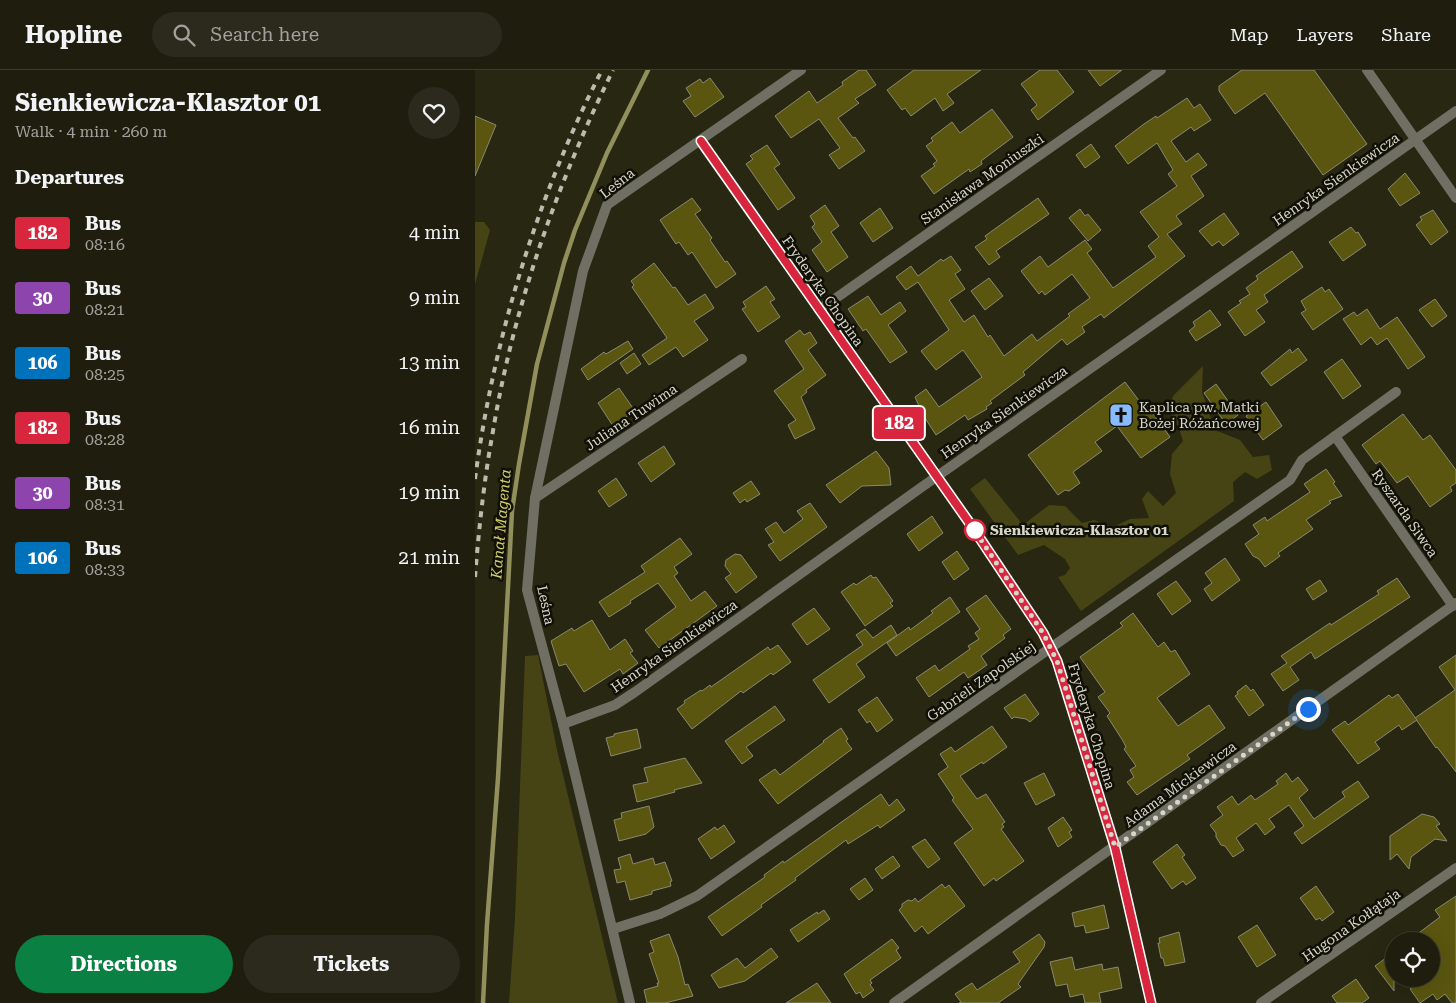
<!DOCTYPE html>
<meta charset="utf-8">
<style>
:root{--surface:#1e1d0e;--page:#2b2a1c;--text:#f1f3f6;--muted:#a1a29e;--line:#3c3b2e;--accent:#0b8043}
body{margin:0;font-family:"Roboto Serif",serif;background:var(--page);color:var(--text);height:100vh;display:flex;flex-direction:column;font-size:19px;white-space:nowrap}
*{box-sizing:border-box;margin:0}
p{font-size:16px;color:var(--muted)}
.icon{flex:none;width:28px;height:28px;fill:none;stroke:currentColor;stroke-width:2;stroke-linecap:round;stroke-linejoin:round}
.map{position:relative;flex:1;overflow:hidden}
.side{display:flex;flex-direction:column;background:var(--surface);width:475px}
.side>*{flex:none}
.badge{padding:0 10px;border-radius:4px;font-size:18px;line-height:32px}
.controls{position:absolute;left:910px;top:862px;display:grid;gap:10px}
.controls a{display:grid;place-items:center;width:55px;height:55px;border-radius:50%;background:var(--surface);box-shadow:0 5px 20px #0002,0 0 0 1px var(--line);font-size:25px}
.you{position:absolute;width:25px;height:25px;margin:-12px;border:4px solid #fff;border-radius:50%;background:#1a73e8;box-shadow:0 0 0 8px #1a73e833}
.map>.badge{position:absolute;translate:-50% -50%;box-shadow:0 0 0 2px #fff}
h2{padding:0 15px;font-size:19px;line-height:45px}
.round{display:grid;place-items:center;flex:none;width:52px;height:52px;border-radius:26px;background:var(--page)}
.head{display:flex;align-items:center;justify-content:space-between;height:85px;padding:0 15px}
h1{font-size:24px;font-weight:700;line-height:38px}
.button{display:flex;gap:10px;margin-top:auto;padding:10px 15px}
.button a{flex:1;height:58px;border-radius:30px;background:var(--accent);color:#fff;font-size:20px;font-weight:700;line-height:58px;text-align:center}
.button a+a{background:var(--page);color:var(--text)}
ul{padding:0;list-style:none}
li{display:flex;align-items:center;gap:15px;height:65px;padding:0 15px}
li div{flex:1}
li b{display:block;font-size:19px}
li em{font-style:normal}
li .badge{min-width:55px;font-weight:700;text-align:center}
header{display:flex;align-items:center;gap:30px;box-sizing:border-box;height:70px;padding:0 25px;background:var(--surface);border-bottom:1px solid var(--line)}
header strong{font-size:24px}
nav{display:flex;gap:28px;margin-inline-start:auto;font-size:18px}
.search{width:350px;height:45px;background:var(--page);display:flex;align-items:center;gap:12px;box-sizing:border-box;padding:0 18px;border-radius:28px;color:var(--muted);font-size:19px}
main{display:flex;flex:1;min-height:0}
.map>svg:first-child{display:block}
.green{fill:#464414}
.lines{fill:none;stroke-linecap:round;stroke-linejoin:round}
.stream{stroke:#918f5c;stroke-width:4.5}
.building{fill:#5a5610;stroke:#8a8971}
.street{stroke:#6f6f64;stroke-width:10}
.rail{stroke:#bcbcae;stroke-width:4;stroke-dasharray:6 6;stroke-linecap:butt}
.line-casing{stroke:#fff;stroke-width:11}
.line{stroke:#d7263d;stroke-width:8}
.walk{stroke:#d6d6c9;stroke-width:5;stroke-dasharray:0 9}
.stop-dot{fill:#fff;stroke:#d7263d;stroke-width:2.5}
.labels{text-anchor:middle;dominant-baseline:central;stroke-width:5;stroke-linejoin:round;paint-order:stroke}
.street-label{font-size:14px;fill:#d6d6c9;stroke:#101007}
.poi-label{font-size:14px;fill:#d6d6c9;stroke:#101007;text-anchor:start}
.stop-label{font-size:14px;font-weight:bold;fill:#d6d6c9;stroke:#101007;text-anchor:start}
.water-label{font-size:15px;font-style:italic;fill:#d3ce70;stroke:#101007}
</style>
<header>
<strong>Hopline</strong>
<div class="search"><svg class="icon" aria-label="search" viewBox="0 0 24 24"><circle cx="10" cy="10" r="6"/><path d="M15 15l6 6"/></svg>Search here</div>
<nav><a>Map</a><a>Layers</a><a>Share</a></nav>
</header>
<main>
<section class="side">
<div class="head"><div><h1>Sienkiewicza-Klasztor 01</h1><p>Walk · 4 min · 260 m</p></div><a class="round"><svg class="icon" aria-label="heart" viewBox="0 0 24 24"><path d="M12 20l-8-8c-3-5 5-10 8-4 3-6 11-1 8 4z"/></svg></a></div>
<h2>Departures</h2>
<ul>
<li><span class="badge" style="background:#d7263d;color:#fff">182</span><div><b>Bus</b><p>08:16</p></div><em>4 min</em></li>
<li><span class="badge" style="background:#8e44ad;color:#fff">30</span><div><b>Bus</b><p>08:21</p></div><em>9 min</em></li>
<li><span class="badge" style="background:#0072bc;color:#fff">106</span><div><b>Bus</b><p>08:25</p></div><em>13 min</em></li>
<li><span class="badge" style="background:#d7263d;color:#fff">182</span><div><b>Bus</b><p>08:28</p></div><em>16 min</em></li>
<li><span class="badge" style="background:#8e44ad;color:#fff">30</span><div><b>Bus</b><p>08:31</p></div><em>19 min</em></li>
<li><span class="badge" style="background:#0072bc;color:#fff">106</span><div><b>Bus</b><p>08:33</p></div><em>21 min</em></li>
</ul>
<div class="button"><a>Directions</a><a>Tickets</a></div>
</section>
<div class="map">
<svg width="981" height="933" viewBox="0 0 981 933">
<rect width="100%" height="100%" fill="#282712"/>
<g class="green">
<path d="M0,152H9L15,160L0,214Z"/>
<path d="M728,296L727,322L740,360L765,370L778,387L794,385L797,400L782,409L770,402L758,412L759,431L606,541L583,507L590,505L595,498L590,489L569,475L543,485L495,419L510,408L548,455L574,435L590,436L607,453L619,450L638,457L655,449L674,448L667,429L673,421L688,436L701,423L695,404L697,384L708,371L704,358L693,339L698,326Z"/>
<path d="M63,585L82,680L143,933H34L40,848L50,586Z"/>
</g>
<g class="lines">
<path class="stream" d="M8,933L12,854L23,708L37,441L44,394L62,294L89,193L100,160L132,83L173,0"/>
</g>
<g class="building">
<path d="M384,0H391L401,15L380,29L384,33L363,48L378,68L380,67L390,81L364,99L354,85L365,78L344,49L316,68L300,46L334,21L342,33L368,15L367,12Z"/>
<path d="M439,0H506L472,24L479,33L468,41L460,28L436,46L430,38L427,40L412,20Z"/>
<path d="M565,0H582L599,22L563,50L556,40L562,35L546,14Z"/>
<path d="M613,0H647L625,16Z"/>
<path d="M767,0H839L892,74L848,105L790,23L760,44L744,21V16Z"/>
<path d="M235,8L249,27L220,47L208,31L216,26L211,18L225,9L228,13Z"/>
<path d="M712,28L719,38L725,34L736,50L719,61L716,57L696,71L711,92L723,83L732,95L716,106L729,126L701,146L707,154L692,164L710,186L629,248L626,244L607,257L610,262L592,275L587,269L548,302L550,305L515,331L517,333L511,337L512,339L493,350L490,345L461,365L448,345L440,327L451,319L464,337L507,307L488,280L461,300L446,281L474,260L443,212L431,220L421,207L436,196L443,206L466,189L468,191L476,186L486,200L480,204L490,219L474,230L489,252L499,245L513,267L515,265L529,286L557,264L562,271L595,246L593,244L615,228L597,204L570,225L567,221L564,224L546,201L565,186L573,197L610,170L617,179L612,183L638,218L681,187L673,176L684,167L665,142L702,116L693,104L698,100L682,73L653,94L640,76L669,54L681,46L682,48Z"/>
<path d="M517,39L538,67L506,91L507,94L495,102L494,99L459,124L446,106L460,96L458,94L462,91L451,76L458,71L456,68L477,52L485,63Z"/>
<path d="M0,46L21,55L0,106Z"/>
<path d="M616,74L625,87L610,98L601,85Z"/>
<path d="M292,75L305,94L299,98L320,128L303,140L271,94L278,89L275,86Z"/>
<path d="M930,103L945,123L925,136L913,119Z"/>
<path d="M217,128L226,140L220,144L237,168L235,170L250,192L252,191L261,204L241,218L217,182L213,185L204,172L201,174L185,150Z"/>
<path d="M563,128L574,144L521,181L525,187L514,195L500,177L512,169L510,166Z"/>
<path d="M350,135L364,156L356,162L373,187L352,202L337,180L347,172L337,157L340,154L335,146Z"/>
<path d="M405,138L418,158L398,172L385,153Z"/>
<path d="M605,139L610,146L613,144L626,160L613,171L594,148Z"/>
<path d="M958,140L973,162L956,175L941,155L947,150L945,147Z"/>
<path d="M749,143L764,164L748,176L744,171L737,176L724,161Z"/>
<path d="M876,157L881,163L883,162L891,175L868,191L854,172Z"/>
<path d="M817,181L828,197L789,225L793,232L781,240L790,252L770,266L753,242L766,233L764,231L775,224L771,218L783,209L781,206Z"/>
<path d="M179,193L198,218L200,217L213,235L230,224L239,238L219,251L233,270L208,287L201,277L174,295L167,285L192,268L157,217L159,215L156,211Z"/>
<path d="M514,208L528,226L510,240L496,221Z"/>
<path d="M291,216L300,229L295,232L305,247L283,262L267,239L271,237L268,232Z"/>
<path d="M847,217L850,222L854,219L868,239L838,260L826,243L831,240L826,231Z"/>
<path d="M393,226L406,245L425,232L431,241L413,255L432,282L415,293L391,259L388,261L373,239Z"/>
<path d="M960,229L972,246L957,257L944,240Z"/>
<path d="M892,239L905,259L922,247L950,287L933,299L912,268L902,275L896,267L886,275L868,249L879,242L882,246Z"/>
<path d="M735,240L746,255L721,271L714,261L720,256L718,252Z"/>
<path d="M325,260L329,265L335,262L342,273L333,280L351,305L331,320L332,322L326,327L340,359L320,369L313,355L321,350L299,321L329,299L310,271Z"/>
<path d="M153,271L158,279L113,310L106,299L129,282L131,284Z"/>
<path d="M823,278L832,290L796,316L786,303L815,279L817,283Z"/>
<path d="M159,283L166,294L152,304L145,293Z"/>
<path d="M867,289L886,316L868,329L849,302Z"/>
<path d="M650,312L668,336L671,334L695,367L666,388L642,356L620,372L627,381L598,402L605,413L594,421L590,420L583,425L553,385Z"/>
<path d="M741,314L763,345L751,354L729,323Z"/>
<path d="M144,318L160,341L138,356L123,333Z"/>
<path d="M791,332L807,356L788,370L771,346Z"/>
<path d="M928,344L948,370L955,365L981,400V413L975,417L977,421L955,437L933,406L922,413L905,391L901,394L887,375Z"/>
<path d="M189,376L200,394L176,412L163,393Z"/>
<path d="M401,381L414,398L416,415L387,416L365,433L351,415Z"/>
<path d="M851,399L860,412L858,413L867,426L854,431L856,433L831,450L838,459L803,483L805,486L790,497L784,489L778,486L770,474L784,464L778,455L790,447L792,451L835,422L829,414Z"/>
<path d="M141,408L152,425L134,437L123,421Z"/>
<path d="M276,411L285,424L272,432L270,429L265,433L258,423Z"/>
<path d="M335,433L352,457L305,491L293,475L299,472L290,459L301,452L309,463L328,449L322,441Z"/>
<path d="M457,446L468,463L444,481L432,464Z"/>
<path d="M205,468L217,484L199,497L203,503L199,506L216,531L230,521L242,536L184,578L170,560L201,537L183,513L155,531L156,533L134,547L124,532L170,502L166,496Z"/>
<path d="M482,481L494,499L479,510L467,492Z"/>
<path d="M260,484L266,485L282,507L261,523L250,508L256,504L250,496L251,490Z"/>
<path d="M750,488L765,510L737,531L729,519L737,513L730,503Z"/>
<path d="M396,505L398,508L401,507L418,531L415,533L418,536L390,556L366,522L379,513L381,515Z"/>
<path d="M922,508L935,527L840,589L836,582L815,597L824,610L808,621L796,604L812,593L806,586L855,553L856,555L904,524L902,521Z"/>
<path d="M845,510L852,521L838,530L831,519Z"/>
<path d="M701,511L716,531L697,545L682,524Z"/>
<path d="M511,525L536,559L528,565L530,568L506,586L512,595L493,608L489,602L454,627L441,608L460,595L464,601L495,579L493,576L504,569L500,563L505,559L491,539Z"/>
<path d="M475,527L485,542L421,586L412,573L434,557L435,560L458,543L456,541Z"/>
<path d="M339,538L355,559L332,575L317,554Z"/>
<path d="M658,543L683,577L689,572L696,582L700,580L715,604L682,628L703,656L734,635L750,658L712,685L715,689L662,725L652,712L659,707L655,700L661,696L649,679L651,677L648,671L632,646L635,643L623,627L630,622L605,587L648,556L645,553Z"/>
<path d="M117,550L135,580L150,569L158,581L155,583L163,593L148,604L145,599L109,622L91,594L84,596L76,571L97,558L99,561Z"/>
<path d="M416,555L422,565L381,594L390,607L354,633L338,610L388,575L381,565L390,559L398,568Z"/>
<path d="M303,575L316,592L298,605L296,603L268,623L266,621L217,659L202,639L210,633L209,631L226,620L227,621L235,615L236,617L293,577L295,580Z"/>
<path d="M981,585V702L962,677L961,678L940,648L980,620L964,597Z"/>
<path d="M771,615L776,621L778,619L789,635L774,646L760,626L763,624L762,622Z"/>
<path d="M550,624L564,644L555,652L551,649L539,647L537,649L529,638Z"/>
<path d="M923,624L942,650L927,660L924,655L900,672L905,679L883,694L857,660L870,651L873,655L914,625L917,628Z"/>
<path d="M402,627L418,650L402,662L395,651L392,653L383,640Z"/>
<path d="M300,636L310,650L271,677L278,686L267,694L250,671Z"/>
<path d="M517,656L532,677L508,694L507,692L485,706L502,729L511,724L530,752L527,754L529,757L526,759L549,791L521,811L519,808L509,816L479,773L498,759L477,730L479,728L463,704L473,697L465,684L476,677L480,682Z"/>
<path d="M366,658L373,669L371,671L377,679L303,734L284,710L300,699L305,705L349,672L348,671Z"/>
<path d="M162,659L166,678L136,686L131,668L139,666V664Z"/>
<path d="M210,688L227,713L199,720L200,722L162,732L158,715L173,712L169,698Z"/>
<path d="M569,703L580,725L561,735L549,713Z"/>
<path d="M811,703L817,712L823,707L833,720L824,728L839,749L870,727L867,722L883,711L894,727L827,774L819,763L829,756L814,735L794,749L800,757L790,765L781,753L761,768L769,780L758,787L750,776L746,775L741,767V763L735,755L748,745L742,737L757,726L763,735L776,725L780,730L803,714L801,711Z"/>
<path d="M406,724L414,736L422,729L430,740L405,758L403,755L373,774L371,770L320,808L321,810L286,835L287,837L247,866L233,847L290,807L289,805L308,791L309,793Z"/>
<path d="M174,736L179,757L171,764L144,771L139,750L147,748L146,743Z"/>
<path d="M947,744L959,747L965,754L961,756L972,771L960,769L936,787L934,799L922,784L915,790V766Z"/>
<path d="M588,747L597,760L594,762L597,767L583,777L573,758Z"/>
<path d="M249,755L260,772L236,789L223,769L240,757L242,760Z"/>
<path d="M450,769L465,789L453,798L437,777Z"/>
<path d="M702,774L710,785L707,787L721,808L711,815L708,811L697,819L678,792Z"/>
<path d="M155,784L158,794L178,788L180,795L190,792L197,811L195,812L196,816L177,821V824L155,830L150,811L142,813L139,800L146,799L143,788Z"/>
<path d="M418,786L425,796L407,809L400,799Z"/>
<path d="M390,808L398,820L384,830L375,819Z"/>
<path d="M467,814L470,818L474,815L490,836L453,864L447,856L440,862L424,840L427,837V834L433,830L437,831L440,828L443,832Z"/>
<path d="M841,816L859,842L847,851L845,848L841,850L825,828Z"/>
<path d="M981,826V933H977L970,924L962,930L958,924L945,933L935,919L949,909H956V871H933L965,847L960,840Z"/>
<path d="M629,835L634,858L611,863L609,855L600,857L597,843Z"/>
<path d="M349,840L355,849L323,872L315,860L342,842L343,844Z"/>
<path d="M782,855L801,885L782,897L763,867Z"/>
<path d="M704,862L710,892L690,896L688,888H686L683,873H685L684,868Z"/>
<path d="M194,864L203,887L210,915L213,914L218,926L190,933H172L169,920L183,916L182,913H184L174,884L179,882L175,871Z"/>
<path d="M564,864L570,872L569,877L543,914L546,917L523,933H484L486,932L480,924L497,913L502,920L545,892L538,882Z"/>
<path d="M417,869L424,878L421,880L426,888L395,910L397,913L395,915L399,920L388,928L385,922L381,924L369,904Z"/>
<path d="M296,878L303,887L270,911L244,918L236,905L262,888L270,898Z"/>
<path d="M919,882V921L900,896Z"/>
<path d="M597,887L600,900L627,894L628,900L643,897L647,918L624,923L626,933H610L608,924L595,927L592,914L581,916L575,892Z"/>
<path d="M881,909L894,928L887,933H862L857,926Z"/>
<path d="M342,913L356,933H311Z"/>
</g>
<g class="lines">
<g class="street">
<path d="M892,0L981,128"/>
<path d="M225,71L498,457L568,563L582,591L640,777L676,933"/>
<path d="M344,240L686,0"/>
<path d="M860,366L978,536"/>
<path d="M60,428L267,289"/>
<path d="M88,654L140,635L160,622L444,419L981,41"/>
<path d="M138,859L185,844L222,826L815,410L827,390L921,322"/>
<path d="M155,933L88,654L52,520L60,428L108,201L132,135L326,0"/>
<path d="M419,933L981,533"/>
<path d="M786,933L981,798"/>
</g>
<g class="rail">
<path d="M0,409C19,267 62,127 127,0"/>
<path d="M0,507C4,458 9,410 18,361C39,235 82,114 138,0"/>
</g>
</g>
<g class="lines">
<g class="line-casing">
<path id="line" d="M226,71L498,458L568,563L582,591L640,777L676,933"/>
</g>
<use href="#line" class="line"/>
<path class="walk" d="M500,460L498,458L568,563L582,591L640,777L833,639"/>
</g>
<defs>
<g id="church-square" transform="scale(1.25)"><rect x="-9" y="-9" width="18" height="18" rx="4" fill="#89bafc" stroke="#101007"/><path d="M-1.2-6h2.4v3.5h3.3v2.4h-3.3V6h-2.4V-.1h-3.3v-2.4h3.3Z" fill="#111"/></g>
</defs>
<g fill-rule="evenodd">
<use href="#church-square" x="646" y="345"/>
</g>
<circle class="stop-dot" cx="500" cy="460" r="10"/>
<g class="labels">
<g class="street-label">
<text transform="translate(507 109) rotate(-35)">Stanisława Moniuszki</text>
<text transform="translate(861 109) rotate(-35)">Henryka Sienkiewicza</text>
<text transform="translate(142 113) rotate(-38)">Leśna</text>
<text transform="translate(348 221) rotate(55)">Fryderyka Chopina</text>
<text transform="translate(529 342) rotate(-35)">Henryka Sienkiewicza</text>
<text transform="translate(156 347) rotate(-34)">Juliana Tuwima</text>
<text transform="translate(930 443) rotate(55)">Ryszarda Siwca</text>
<text transform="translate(71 535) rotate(78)">Leśna</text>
<text transform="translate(199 576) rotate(-35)">Henryka Sienkiewicza</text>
<text transform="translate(506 611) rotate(-35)">Gabrieli Zapolskiej</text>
<text transform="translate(617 656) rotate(73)">Fryderyka Chopina</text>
<text transform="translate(705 714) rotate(-36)">Adama Mickiewicza</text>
<text transform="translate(876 855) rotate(-35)">Hugona Kołłątaja</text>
</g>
<g class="poi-label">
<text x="664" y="337">Kaplica pw. Matki<tspan x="664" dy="16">Bożej Różańcowej</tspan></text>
</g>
<g class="stop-label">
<text x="515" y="460">Sienkiewicza-Klasztor 01</text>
</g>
<g class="water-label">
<text transform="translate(26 454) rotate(-85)">Kanał Magenta</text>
</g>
</g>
</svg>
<div class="controls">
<a><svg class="icon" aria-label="locate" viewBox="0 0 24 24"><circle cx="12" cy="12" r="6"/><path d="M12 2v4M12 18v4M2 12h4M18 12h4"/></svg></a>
</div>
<div class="you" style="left:833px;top:639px"></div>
<b class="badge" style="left:424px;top:353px;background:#d7263d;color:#fff">182</b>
</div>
</main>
